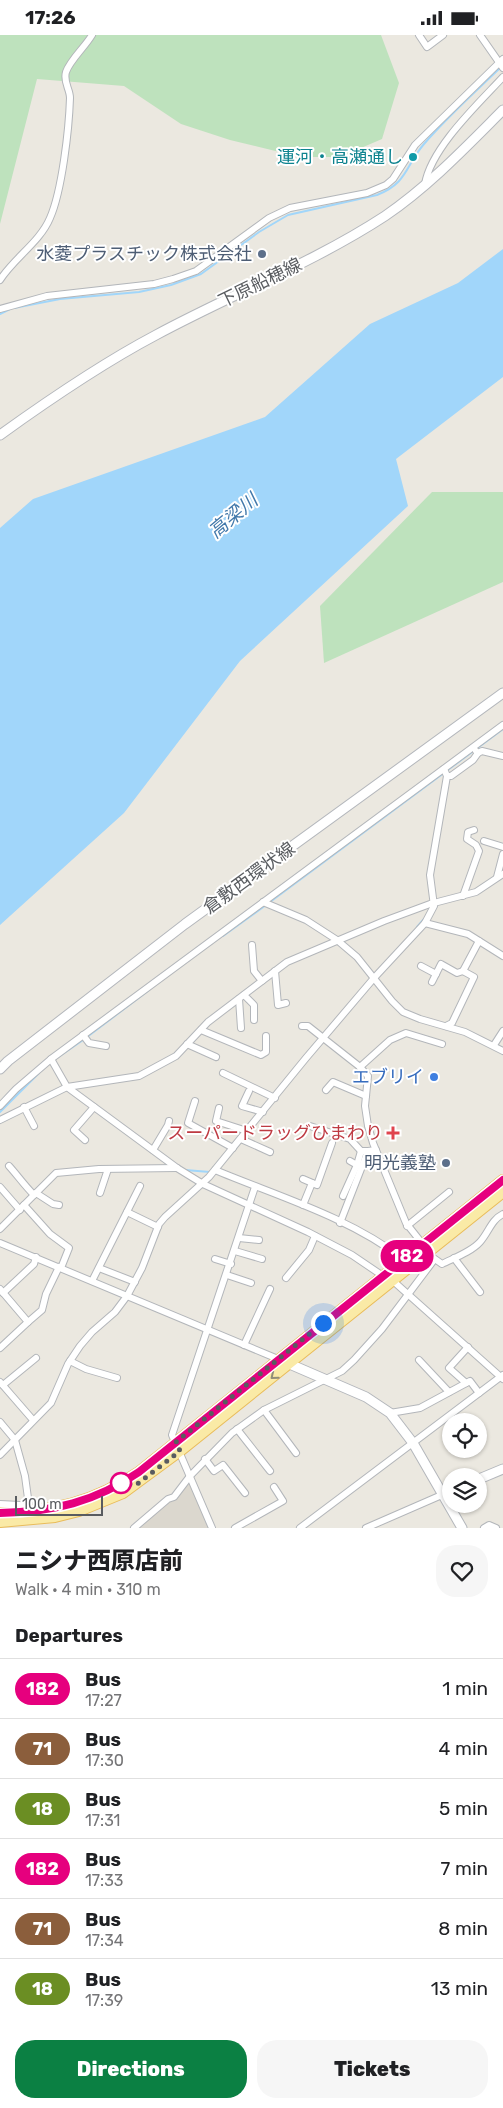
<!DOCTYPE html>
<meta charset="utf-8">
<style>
:root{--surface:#fff;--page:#f6f6f6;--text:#202124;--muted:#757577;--line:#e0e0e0;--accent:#0b8043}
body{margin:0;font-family:Rubik,"Noto Sans JP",sans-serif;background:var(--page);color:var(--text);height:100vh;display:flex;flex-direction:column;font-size:19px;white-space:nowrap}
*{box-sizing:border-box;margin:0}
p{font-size:16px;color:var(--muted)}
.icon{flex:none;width:28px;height:28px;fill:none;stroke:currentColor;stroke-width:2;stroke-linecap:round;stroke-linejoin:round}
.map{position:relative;height:1493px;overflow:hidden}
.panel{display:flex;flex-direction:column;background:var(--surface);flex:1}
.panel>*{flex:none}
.badge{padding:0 10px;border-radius:16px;font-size:18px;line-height:32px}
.controls{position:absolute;left:442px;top:1378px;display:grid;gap:10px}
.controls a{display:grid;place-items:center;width:45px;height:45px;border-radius:50%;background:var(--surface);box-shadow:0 1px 4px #0004;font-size:25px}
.scale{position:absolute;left:15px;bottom:12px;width:88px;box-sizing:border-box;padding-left:5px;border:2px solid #595c60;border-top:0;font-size:14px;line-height:18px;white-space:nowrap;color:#595c60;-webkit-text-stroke:4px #fff;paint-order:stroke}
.you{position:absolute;width:25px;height:25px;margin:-12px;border:4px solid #fff;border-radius:50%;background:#1a73e8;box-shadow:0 0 0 8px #1a73e833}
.map>.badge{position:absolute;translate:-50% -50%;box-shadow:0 0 0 2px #fff}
h2{padding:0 15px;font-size:19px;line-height:45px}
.round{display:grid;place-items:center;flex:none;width:52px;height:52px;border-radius:20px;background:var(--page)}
.summary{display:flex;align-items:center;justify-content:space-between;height:85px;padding:0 15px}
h1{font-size:24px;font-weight:800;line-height:38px}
.button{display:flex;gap:10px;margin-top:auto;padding:10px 15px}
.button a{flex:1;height:58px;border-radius:20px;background:var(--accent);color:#fff;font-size:20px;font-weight:800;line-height:58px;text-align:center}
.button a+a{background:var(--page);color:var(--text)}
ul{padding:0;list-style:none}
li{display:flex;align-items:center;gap:15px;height:60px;padding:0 15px;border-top:1px solid var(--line)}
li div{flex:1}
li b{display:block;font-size:19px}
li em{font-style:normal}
li .badge{min-width:55px;font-weight:700;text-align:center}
.status{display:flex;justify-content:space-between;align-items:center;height:35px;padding:0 25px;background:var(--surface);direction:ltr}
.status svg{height:14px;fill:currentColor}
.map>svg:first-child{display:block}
.education{fill:#dbd7ce}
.green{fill:#bee2bd}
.water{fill:#a1d6fa}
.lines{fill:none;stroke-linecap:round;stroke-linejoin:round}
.stream{stroke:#a1d6fa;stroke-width:2}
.street-casing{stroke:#b3b6ba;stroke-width:8}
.secondary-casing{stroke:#b4b7bc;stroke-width:11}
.primary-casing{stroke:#e9bc5b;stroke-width:12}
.street{stroke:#fff;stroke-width:6}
.secondary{stroke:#fff;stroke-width:9}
.primary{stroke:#faeaa6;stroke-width:10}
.oneway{stroke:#918e78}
.line-casing{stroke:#fff;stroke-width:11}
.line{stroke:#e6007e;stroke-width:8}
.walk{stroke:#595c60;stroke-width:5;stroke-dasharray:0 9}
.culture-dot{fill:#0f9aa8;stroke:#fff;stroke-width:2}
.service-dot{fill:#5c6f8a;stroke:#fff;stroke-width:2}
.shop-dot{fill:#3f7fe0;stroke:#fff;stroke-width:2}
.health-dot{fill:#e0444e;stroke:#fff;stroke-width:2}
.stop-dot{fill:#fff;stroke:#e6007e;stroke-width:2.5}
.labels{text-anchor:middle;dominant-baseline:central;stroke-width:4;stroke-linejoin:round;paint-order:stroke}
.culture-label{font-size:18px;fill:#0d838f;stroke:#fff;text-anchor:end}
.service-label{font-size:18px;fill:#4e5e75;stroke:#fff;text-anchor:end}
.street-label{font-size:18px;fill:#595c60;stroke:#fff}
.shop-label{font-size:18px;fill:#366cbe;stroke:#fff;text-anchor:end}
.health-label{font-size:18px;fill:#be3a42;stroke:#fff;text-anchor:end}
.water-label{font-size:19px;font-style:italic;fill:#4178aa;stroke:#fff}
</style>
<div class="status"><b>17:26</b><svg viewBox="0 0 49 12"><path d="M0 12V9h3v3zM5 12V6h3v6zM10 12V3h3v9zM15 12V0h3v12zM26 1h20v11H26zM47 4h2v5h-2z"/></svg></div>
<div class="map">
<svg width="503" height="1493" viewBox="0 0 503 1493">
<rect width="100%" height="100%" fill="#ebe8e0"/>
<path class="education" d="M190,1444L210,1493H136Z"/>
<g class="green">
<path d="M0,0H381L399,48L382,104L340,122H300L230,105L181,89L124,51L37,44L0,189Z"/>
<path d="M432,457H503V547L324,628L320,571Z"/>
</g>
<path class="water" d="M503,214V342L396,424L408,471L240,626L124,778L0,890V493L33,464L265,382L370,289L458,248Z"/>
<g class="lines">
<g class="stream">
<path d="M14,273L60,264L139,257L171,250L201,239L259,197L288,180L377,160C408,148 405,131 424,109C447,82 475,57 501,32"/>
<path d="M0,279L10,274"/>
<path d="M270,867L503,694"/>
<path d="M417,892L424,884"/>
<path d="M223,901L266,870"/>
<path d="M87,1002L149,955"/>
<path d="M54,1025L83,1005"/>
<path d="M0,1077L39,1038"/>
<path d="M185,1135L210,1137"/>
</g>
<g class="street-casing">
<g id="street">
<path d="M419,0L427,12L443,0"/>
<path d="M480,0L503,33"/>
<path d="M425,149C431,113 478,69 503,42"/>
<path d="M0,245C14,223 40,207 50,183C62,156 69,94 70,63C70,54 63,47 66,37C70,25 85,12 92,0"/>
<path d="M0,274L47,261L154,249L173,244L196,236L269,183L290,173L367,158L386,150L393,144L415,110L503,24"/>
<path d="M476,716L478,718L482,716L503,721"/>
<path d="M447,741H451L473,725L478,718"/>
<path d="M484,806L503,812"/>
<path d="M497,842L503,819"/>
<path d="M463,861L479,816L476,810L467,804L468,797L474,795"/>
<path d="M263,867L306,885L337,905L357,922L392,966L403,977L420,984L465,997L503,1016"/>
<path d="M425,888L468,899L503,921"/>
<path d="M252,910L254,936L262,946"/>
<path d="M421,931L436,939"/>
<path d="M275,936L278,970L286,968"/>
<path d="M432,947L441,929L457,938L463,936"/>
<path d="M244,960L254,970V985"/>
<path d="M239,964L241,993"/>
<path d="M302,991H308L360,1032L368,1041L365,1071L368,1091L373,1108L406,1188L425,1212"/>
<path d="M446,991L452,988L474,942L463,936L479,906"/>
<path d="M201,995L261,1020L266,1017V1001"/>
<path d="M83,1000L89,1008L106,1011"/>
<path d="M187,1009L216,1022"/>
<path d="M494,1010L503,996"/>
<path d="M51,1024L67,1052L177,1133L203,1149L308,1197L352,1220L383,1241L392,1245L503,1344"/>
<path d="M360,1032L390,1005L406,998L442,1009"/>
<path d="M223,1038L275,1063"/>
<path d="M326,1055L333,1047L366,1061"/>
<path d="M249,1056L242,1071L263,1077"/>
<path d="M195,1066L188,1088L233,1113"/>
<path d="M0,1071L16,1054L51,1024L503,690"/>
<path d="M24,1072L34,1091"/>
<path d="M219,1073L216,1086L247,1096"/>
<path d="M0,1085L67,1052L139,1041L176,1021L208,987L287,927L384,886L430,869L476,857L503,839"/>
<path d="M310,1091L350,1104L361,1116H368"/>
<path d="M241,1104L270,1117"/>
<path d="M85,1105L74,1095L94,1072"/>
<path d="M153,1115L168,1090L169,1086"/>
<path d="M350,1126L357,1130"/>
<path d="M9,1131C18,1141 24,1150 34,1160"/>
<path d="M215,1135C277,1161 349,1182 403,1224"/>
<path d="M303,1144L317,1150L332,1108"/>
<path d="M0,1152L20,1175"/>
<path d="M36,1158L53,1169L59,1170"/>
<path d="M100,1158L108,1134"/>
<path d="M343,1161L357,1130L361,1116"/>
<path d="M24,1170L50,1199L69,1213L61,1233"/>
<path d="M303,1170L312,1148"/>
<path d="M127,1177L158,1192"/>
<path d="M340,1188L368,1116L376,1115"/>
<path d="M407,1191L449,1157"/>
<path d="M0,1194L56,1138L99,1134L177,1133"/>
<path d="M239,1203L259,1205"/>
<path d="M0,1208L278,1324"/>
<path d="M235,1216L262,1224"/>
<path d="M432,1222L442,1229C454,1223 471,1217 480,1207C489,1197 491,1185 503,1179"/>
<path d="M454,1223L480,1257"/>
<path d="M215,1224L231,1229"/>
<path d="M99,1233L135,1247"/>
<path d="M227,1240L251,1248"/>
<path d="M286,1243L309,1215L315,1201"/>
<path d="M92,1246L140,1151"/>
<path d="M0,1254L28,1287L0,1313"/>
<path d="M3,1258L34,1229L36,1222"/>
<path d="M28,1287L42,1275L46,1259L59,1232"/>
<path d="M244,1310L270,1254"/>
<path d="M419,1325L449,1357"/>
<path d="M70,1326L86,1334L117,1343"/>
<path d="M0,1347L33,1385"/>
<path d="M466,1348L449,1333L468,1312"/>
<path d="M3,1350L36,1323"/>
<path d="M264,1375L296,1418"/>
<path d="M390,1378L420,1373L470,1346L479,1358"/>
<path d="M0,1387L15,1405L25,1441L30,1478"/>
<path d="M237,1394L270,1436"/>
<path d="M0,1420L51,1368L68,1329L80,1311L92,1297L115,1277L127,1261L142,1233L159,1189L165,1182L209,1142L306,1023L374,943L425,888L434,871L430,840L447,741L444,734"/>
<path d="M205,1424L214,1436L223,1430L245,1458"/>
<path d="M0,1469L20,1470L30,1475"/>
<path d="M134,1493L168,1464L174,1462L190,1441L232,1398L264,1375L342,1336L354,1325L382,1294L434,1225"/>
<path d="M212,1493L172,1400L255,1152"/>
<path d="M235,1493L283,1466L274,1452"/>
<path d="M300,1493L503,1340"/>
<path d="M366,1493L444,1459"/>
<path d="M484,1493L489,1490L496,1493"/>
</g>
</g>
<g class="secondary-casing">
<g id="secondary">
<path d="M0,400C50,364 101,329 156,300C232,259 313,228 385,181C429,151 466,112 503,75"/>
<path d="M0,1034L8,1026L185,889L503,658"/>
<path d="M285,1327L366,1362L390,1378L413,1408L462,1493"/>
<path d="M479,1444L503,1434"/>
</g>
</g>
<g class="primary-casing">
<g id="primary">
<path d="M0,1478C54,1477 94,1467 139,1437L503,1145"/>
<path d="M0,1487L55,1482L79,1476L123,1458L180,1416L503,1157"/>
</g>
</g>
<use href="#street" class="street"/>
<use href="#secondary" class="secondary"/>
<use href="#primary" class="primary"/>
</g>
<defs><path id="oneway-chevron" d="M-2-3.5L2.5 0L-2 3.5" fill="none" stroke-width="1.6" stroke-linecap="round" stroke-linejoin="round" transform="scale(1.25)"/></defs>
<use class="oneway" href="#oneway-chevron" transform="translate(274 1341) rotate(141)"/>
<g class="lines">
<g class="line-casing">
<path id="line" d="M0,1478C53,1477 95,1467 139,1437L503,1145"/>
</g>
<use href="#line" class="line"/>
<path class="walk" d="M121,1448L136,1450L180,1416L176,1407L323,1288"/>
</g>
<circle class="culture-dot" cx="413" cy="122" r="5"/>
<g class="service-dot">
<circle cx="262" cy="219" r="5"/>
<circle cx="446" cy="1128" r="5"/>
</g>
<circle class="shop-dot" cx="434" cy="1042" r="5"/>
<path class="health-dot" d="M390.5 1090.5h5v5h5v5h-5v5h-5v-5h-5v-5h5z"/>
<circle class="stop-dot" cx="121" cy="1448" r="10"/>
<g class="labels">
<g class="culture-label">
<text x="403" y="122">運河・高瀬通し</text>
</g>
<g class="service-label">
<text x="252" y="219">水菱プラスチック株式会社</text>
<text x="436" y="1128">明光義塾</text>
</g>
<g class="street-label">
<text transform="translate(260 248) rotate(-26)">下原船穂線</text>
<text transform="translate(249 843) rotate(-36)">倉敷西環状線</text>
</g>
<g class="shop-label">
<text x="424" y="1042">エブリイ</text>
</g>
<g class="health-label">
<text x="383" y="1098">スーパードラッグひまわり</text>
</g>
<g class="water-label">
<text transform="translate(233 481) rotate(-40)">高梁川</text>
</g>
</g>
</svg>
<div class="controls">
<a><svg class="icon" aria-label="locate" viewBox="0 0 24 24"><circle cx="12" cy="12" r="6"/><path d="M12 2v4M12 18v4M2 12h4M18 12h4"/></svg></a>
<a><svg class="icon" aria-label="layers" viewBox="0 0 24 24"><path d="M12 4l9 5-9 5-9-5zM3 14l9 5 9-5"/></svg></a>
</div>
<div class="scale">100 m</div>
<div class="you" style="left:323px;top:1288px"></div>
<b class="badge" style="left:407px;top:1221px;background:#e6007e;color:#fff">182</b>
</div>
<section class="panel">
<div class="summary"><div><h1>ニシナ西原店前</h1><p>Walk · 4 min · 310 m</p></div><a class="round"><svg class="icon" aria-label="heart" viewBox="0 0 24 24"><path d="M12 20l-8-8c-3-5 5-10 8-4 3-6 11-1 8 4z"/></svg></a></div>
<h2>Departures</h2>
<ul>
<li><span class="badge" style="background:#e6007e;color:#fff">182</span><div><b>Bus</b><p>17:27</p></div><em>1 min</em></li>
<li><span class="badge" style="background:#8b5e3c;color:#fff">71</span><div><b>Bus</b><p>17:30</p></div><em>4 min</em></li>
<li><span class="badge" style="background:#6b8e23;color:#fff">18</span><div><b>Bus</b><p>17:31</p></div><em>5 min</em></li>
<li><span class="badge" style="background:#e6007e;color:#fff">182</span><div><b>Bus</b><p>17:33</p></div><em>7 min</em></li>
<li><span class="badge" style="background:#8b5e3c;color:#fff">71</span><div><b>Bus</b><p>17:34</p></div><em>8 min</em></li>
<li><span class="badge" style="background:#6b8e23;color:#fff">18</span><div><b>Bus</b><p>17:39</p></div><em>13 min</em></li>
</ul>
<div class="button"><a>Directions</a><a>Tickets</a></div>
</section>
